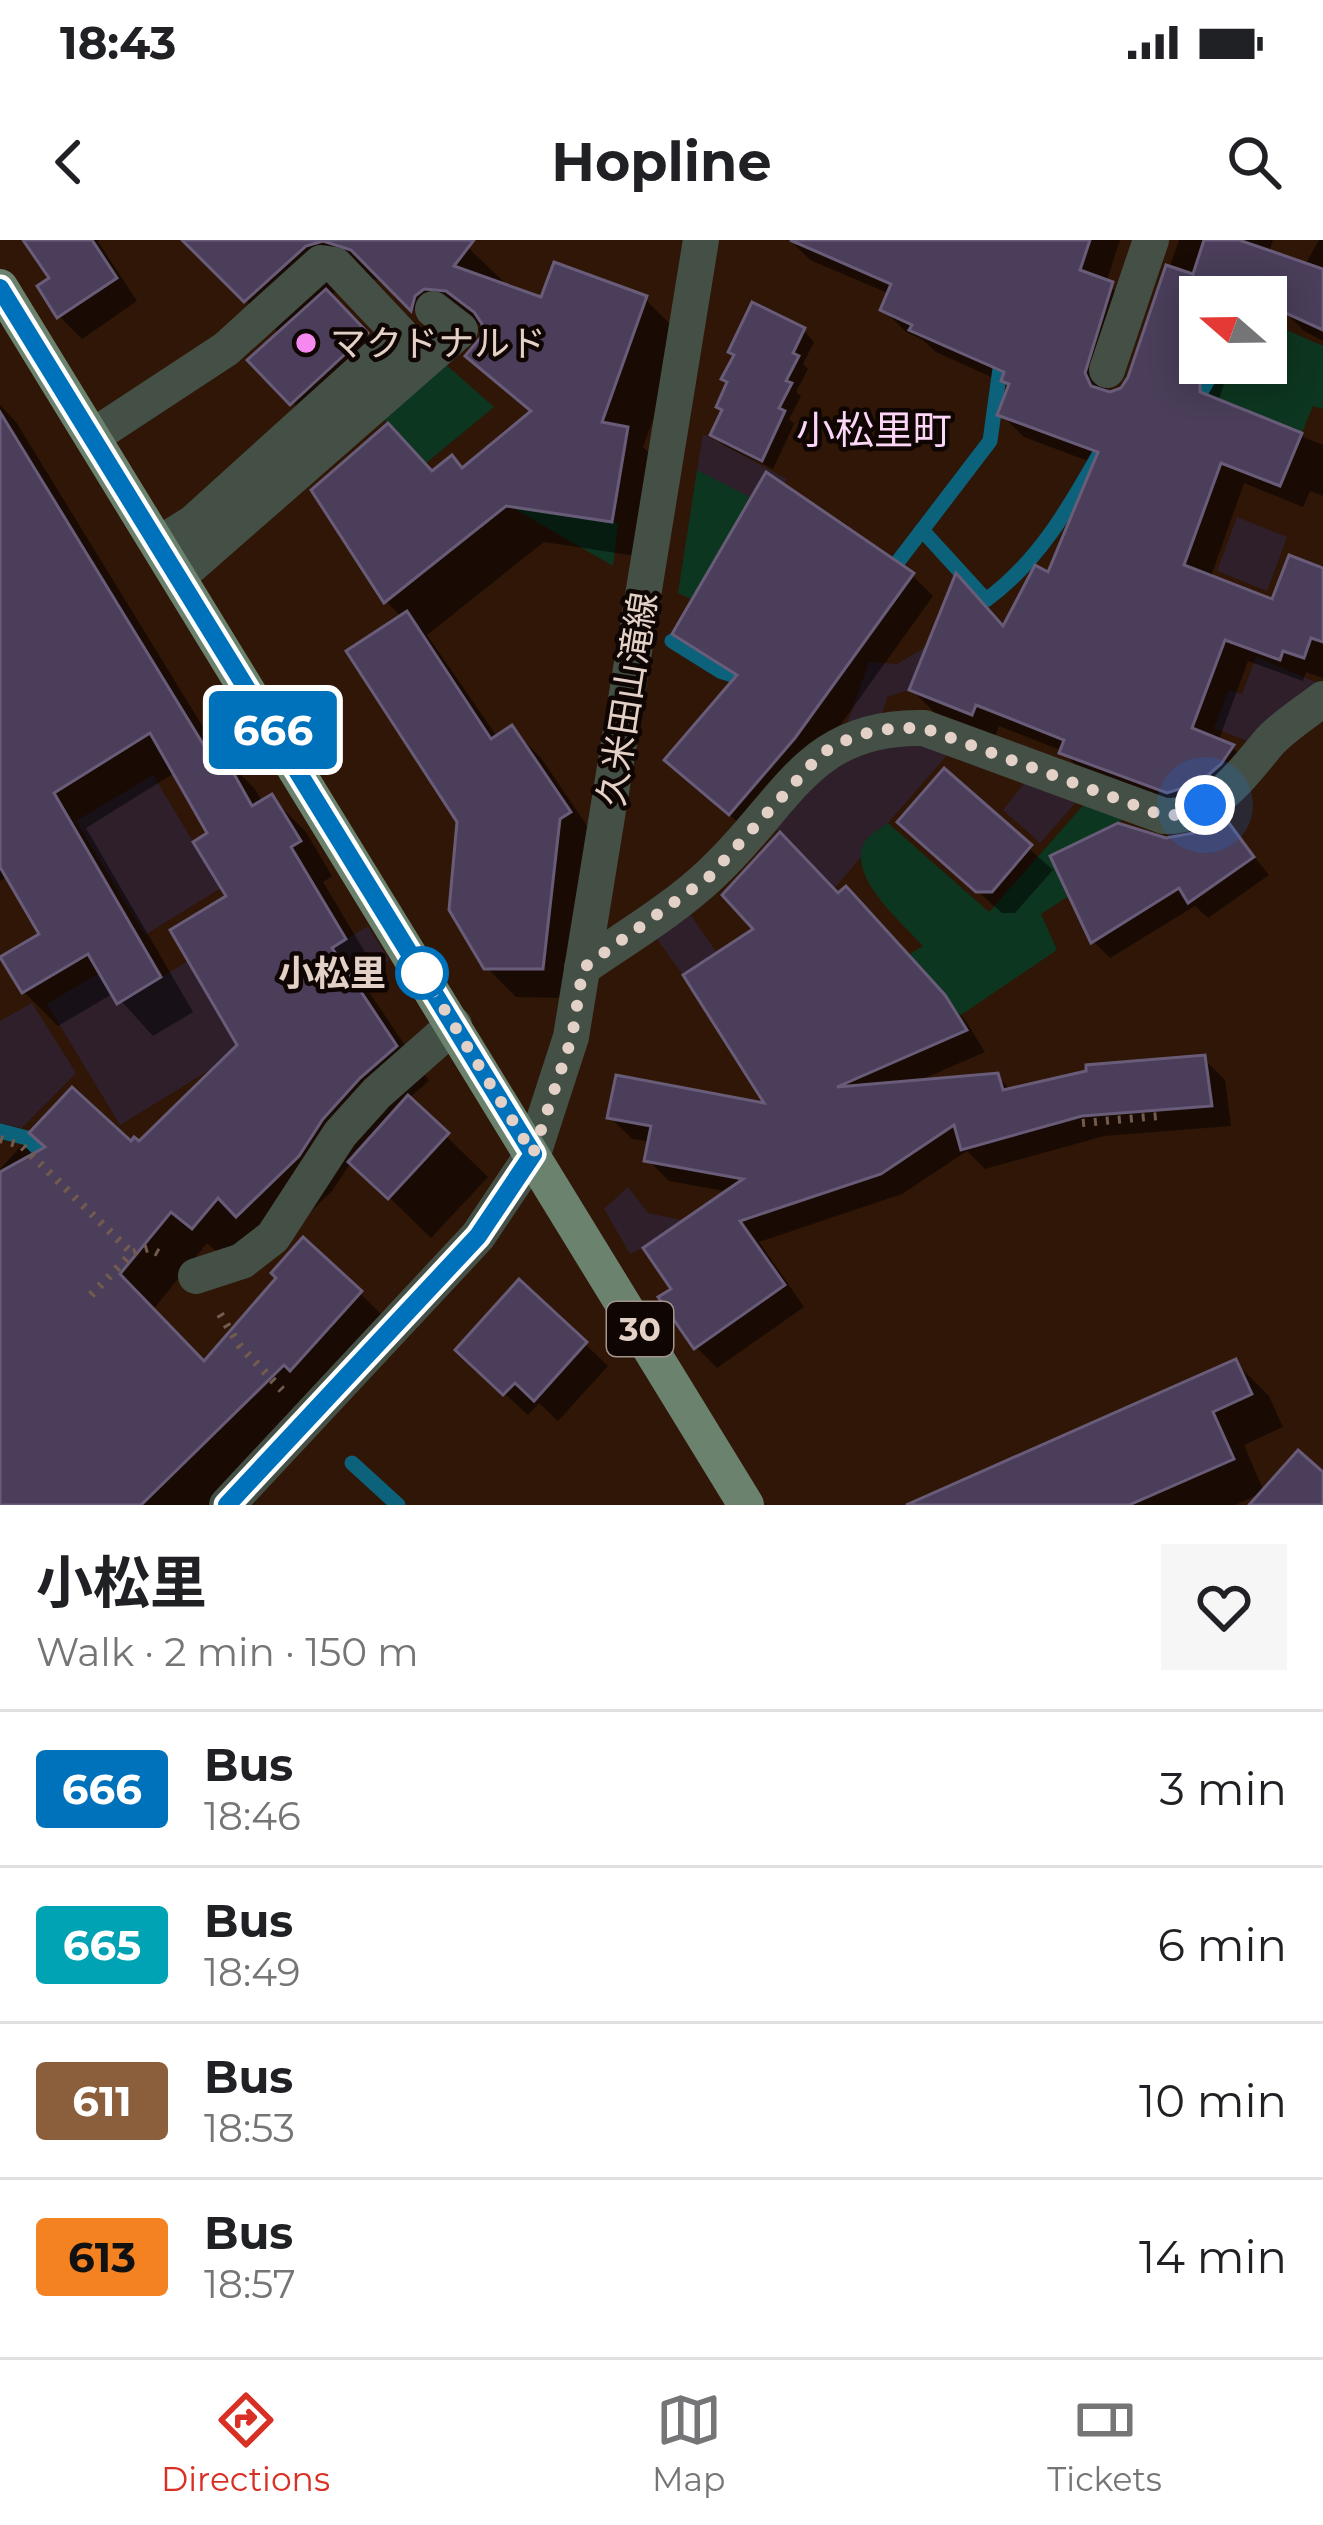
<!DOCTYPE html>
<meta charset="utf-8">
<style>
:root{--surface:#fff;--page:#f6f6f6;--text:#202124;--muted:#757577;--line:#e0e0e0;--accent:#d93025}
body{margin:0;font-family:Montserrat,"Noto Sans JP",sans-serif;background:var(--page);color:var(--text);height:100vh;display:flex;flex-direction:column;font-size:45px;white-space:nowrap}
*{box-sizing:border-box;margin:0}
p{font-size:39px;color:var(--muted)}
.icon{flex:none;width:66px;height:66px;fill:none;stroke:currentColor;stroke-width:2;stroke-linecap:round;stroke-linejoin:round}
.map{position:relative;height:1265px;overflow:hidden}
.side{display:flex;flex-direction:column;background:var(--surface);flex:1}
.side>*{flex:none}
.badge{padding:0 24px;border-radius:9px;font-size:42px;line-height:78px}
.needle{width:78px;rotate:290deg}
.tools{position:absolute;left:1179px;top:36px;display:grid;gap:24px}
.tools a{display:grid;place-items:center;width:108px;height:108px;border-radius:0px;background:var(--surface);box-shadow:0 6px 30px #0003;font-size:60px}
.you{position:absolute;width:60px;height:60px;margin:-30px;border:9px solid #fff;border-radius:50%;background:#1a73e8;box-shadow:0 0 0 18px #1a73e833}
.map>.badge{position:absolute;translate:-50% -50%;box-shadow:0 0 0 6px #fff}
.round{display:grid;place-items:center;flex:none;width:126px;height:126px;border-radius:0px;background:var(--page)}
.overview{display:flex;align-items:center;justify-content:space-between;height:204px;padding:0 36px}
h1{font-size:57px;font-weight:700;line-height:90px}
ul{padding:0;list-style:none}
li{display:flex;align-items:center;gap:36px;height:156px;padding:0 36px;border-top:3px solid var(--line)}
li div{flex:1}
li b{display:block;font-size:45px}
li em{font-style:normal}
li .badge{min-width:132px;font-weight:700;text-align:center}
.status{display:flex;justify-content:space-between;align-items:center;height:84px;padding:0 60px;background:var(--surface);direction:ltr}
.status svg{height:33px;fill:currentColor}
header{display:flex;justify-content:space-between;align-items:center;height:156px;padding:0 36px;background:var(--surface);font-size:54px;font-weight:700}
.menu{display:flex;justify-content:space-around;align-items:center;height:168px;border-top:3px solid var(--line);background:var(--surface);font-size:33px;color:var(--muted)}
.menu a{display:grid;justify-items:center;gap:6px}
.menu .on{color:var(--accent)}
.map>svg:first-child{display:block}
.industrial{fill:#2e1f2b}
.green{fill:#0d3620}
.shadow{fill:#0007}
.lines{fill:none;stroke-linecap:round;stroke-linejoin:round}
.stream{stroke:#0c627a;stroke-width:15}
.building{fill:#4a3e5a;stroke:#685c79;stroke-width:3}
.path{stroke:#725b4e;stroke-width:8;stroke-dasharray:3 9;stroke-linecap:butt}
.minor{stroke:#445046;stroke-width:36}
.major{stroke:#6a826e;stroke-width:36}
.line-casing{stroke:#fff;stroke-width:27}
.line{stroke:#0072bc;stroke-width:18}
.walk{stroke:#e3d1c7;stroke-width:12;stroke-dasharray:0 21.6}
.poi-dot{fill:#f589ef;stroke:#0f0502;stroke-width:4.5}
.stop-dot{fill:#fff;stroke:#0072bc;stroke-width:6}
.labels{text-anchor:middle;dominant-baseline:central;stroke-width:9;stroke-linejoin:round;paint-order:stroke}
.shield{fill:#0f0502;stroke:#a3948c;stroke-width:3}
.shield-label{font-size:33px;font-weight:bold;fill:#e3d1c7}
.poi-label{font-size:36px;fill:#e3d1c7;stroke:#0f0502;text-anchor:start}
.street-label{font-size:36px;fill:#e3d1c7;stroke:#0f0502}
.stop-label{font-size:36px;font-weight:bold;fill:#e3d1c7;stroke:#0f0502;text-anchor:end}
.neighbourhood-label{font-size:39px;fill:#fbd6f7;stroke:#0f0502}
</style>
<div class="status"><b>18:43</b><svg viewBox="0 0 49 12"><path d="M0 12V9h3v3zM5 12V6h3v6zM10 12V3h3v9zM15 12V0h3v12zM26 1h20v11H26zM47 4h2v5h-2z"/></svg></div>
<header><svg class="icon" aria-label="back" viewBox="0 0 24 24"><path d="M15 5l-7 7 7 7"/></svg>Hopline<svg class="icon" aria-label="search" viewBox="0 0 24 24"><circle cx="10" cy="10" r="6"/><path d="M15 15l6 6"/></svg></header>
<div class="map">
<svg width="1323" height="1265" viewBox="0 0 1323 1265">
<rect width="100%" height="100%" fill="#2f1606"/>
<g class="industrial">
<path d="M703,194L787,239L768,268L697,230Z"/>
<path d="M1237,277L1287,297L1267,351L1217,331Z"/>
<path d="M927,406L909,450L887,457L882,474L847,484L869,422L897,424Z"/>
<path d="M1256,417L1318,443L1255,504L1214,488L1229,450L1242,454Z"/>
<path d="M888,501L954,507L888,583L866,599L861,617L834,649L773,586L825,528Z"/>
<path d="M153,535L221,648L145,695L76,581Z"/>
<path d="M1030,536L1080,558L1040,603L1003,570Z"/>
<path d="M688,671L717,713L683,735L654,695Z"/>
<path d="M368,686L389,720L120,885L47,764L99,733L118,764L188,721L221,776Z"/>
<path d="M32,763L76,833L22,888L0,883V781Z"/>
<path d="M628,947L648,973L750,994L705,1026L643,1008L630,1014L604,969Z"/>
</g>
<g class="green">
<path d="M1266,81L1323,106V169L1313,166L1302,193L1230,164L1166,217L1225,123H1266Z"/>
<path d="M443,122L494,167L425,224L381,176Z"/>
<path d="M697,230L750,257L742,270L754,291L693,360L678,353Z"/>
<path d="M510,266L618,283L613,326Z"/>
<path d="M1087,561L1129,577L1050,616L1069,656L1041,674L1057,710L918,804L908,715L923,706C902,683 845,635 865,601C870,594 881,588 888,583L989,672Z"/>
</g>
<g class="shadow">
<path d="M38,0H97L137,61L82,99L59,76L53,39Z"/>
<path d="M186,0H460L506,44L504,47L543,61L645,59L683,97L643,207L664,227L649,318L544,302L427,395L498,498L512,489L541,518L598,602L571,758L516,757L486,727L460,581L402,378L386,361L433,233L463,231L532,174L469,115L485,95L484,89L475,83L449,105L391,45L380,40L354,38L330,56L388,117L315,185L251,120L280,94Z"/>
<path d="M790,0H1120L1106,43L1134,68L1107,148V154L1114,155L1130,140L1179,0H1273L1254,57H1200V123H1231L1206,198L1227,166L1323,205V256L1310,251L1303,267L1244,243L1210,339L1274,363L1323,331V438L1306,432L1303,441L1248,421L1218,502L1232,507L1255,530L1201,574L1085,536L1063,511L999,486L995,496L935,473L912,450L1005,389L1049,336L1096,224L1024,197L1001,174L1009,145L936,112L923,100L906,92L883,69L890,54L810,20Z"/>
<path d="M1319,0H1323V101L1304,91L1281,68Z"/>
<path d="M804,91L814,102L803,124L808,129L796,152L801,156L789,179L794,184L773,229L724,205L713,195Z"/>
<path d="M0,165L16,182L219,513L255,549L263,563L272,558L306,592L332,636L323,642L378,734L363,743L429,841L408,859L488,937L431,998L352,921L332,951L272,1009L228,1021L207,1003L152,1071L204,1125L360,1053L394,1087L210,1265H0V929L72,851L131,906L139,905L241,806L230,657L211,595L176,532L86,588L193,772L153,796L114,753L58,786L24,752L43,696L8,636L0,641Z"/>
<path d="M912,335L933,356L816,519L752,594L689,541L736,440L697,415L676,394Z"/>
<path d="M944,532L1053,630L1015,673H1002L924,604Z"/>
<path d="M1226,582L1269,635L1208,678L1195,666L1110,718L1093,701L1166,602L1205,594Z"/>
<path d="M839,657L867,671L965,780L985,812L916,842L997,836L1012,851L1204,819L1225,840L1231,886L1104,896L985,929L967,911L902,954L759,1002L804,1067L717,1128L696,1107L676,1049L730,952L669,941L648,920L651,902L632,899L611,878L771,867Z"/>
<path d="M585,1104L608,1126L558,1181L539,1163L528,1175L481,1132Z"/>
<path d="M1236,1123L1269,1156L1283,1187L1244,1205L1264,1252L1235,1265H914Z"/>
</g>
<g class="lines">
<g class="stream">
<path d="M1192,167L1218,123"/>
<path d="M922,290L986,360C1038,322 1069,268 1100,213"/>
<path d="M887,336L990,201L1002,114"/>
<path d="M672,401L720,431L755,442"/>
<path d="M0,891L27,898L52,922"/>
<path d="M352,1223L398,1265"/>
</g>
</g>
<g class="building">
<path d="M23,0H92L117,38L57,78L37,46L49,38Z"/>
<path d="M182,0H474L454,26L541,57L554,22L647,56L602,182L628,187L612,282L506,266L384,363L311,250L388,183L432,231L452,215L462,228L531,171L465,116L481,97L482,84L474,72L446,51L424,49L415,56L411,71L351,10L323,1L306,6L244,62Z"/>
<path d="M790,0H1090L1080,30L1113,42L1085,133L1091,146L1110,152L1121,148L1128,137L1166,25L1193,34L1204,0H1239L1323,29V90L1266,64V57H1200V152L1302,193L1280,246L1221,223L1184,325L1272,359L1289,315L1323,328V402L1311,398L1304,418L1283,411L1280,420L1225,400L1192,488L1234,505L1221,524L1199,543L1167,553L1059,513L1064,500L976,465L972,475L909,450L956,333L1003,386L1035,325L1048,332L1098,212L997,175L1009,144L1001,141L1004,132L909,90L912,85L880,70L891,44Z"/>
<path d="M326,49L368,93L290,165L247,120Z"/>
<path d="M752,62L805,88L793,113L799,116L786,141L792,143L779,168L785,171L762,221L710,195L722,170L716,167L727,142L721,139L734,115L728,112Z"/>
<path d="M0,172L211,517L221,511L252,566L272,554L301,601L291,607L346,699L332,708L397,806L360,838L323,879L299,916L236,977L218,958L192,989L171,972L120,1034L204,1121L276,1038L271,1033L303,997L362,1051L290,1131L284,1125L141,1265H0V932L45,907L29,893L72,847L131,901L134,897L139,901L237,805L170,690L226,656L193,602L207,593L150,493L54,553L161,737L117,764L88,714L22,753L0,717L39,694L0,627Z"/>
<path d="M766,232L914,333L795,498L729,575L664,520L737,435L672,394Z"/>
<path d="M407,371L491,499L512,485L571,572L560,579L543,729H484L449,670L457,582L346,411Z"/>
<path d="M944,528L1032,605L992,652H976L897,582Z"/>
<path d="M1226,579L1254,617L1188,663L1179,648L1091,703L1050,616L1118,583L1166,598L1204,591Z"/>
<path d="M780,592L838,653L846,646L945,755L967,790L837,847L998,833L1003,850L1086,831V825L1205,815L1212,866L1082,876L961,910L954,885L881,934L740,981L785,1045L694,1109L658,1057L671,1049L643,1008L743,939L644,921L651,886L607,878L616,835L764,863L683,735L753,689L722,655Z"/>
<path d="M408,855L449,893L388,959L348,922Z"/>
<path d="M519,1039L587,1102L534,1161L515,1143L503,1155L455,1110Z"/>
<path d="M1236,1119L1252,1154L1213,1172L1234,1219L1129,1265H906Z"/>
<path d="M1298,1210L1323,1232V1265H1249Z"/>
</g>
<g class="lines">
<g class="path">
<path d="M1082,883L1159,876"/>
<path d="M0,899L22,906L132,1013"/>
<path d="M91,1055L132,1013L149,1008L160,1014"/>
<path d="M220,1074L239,1105L282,1150"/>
</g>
<g class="minor">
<path d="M1107,130L1151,0"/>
<path d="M92,197L226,109L321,23L335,25L401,95L193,283L159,304"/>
<path d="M178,337L460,90L433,69"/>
<path d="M582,728C625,698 673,670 711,634C787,564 807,485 924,488L1164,576C1212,578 1243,533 1270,501C1285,485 1306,472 1323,459"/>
<path d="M196,1036L242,1021L273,997L340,894L377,853L454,785"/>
<path d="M227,1265L478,996L533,914L571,797L701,0"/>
</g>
<path class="major" d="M0,47L746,1265"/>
</g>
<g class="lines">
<g class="line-casing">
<path id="line" d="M0,48L533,914L478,996L227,1265"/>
</g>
<use href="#line" class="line"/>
<path class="walk" d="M422,733L533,914L572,797L583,728L709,637L820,515C853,492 884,487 924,488L1164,576L1186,574L1205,565"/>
</g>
<circle class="poi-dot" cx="306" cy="103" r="12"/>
<circle class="stop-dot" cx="422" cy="733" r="24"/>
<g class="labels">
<rect class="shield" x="607" y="1062" width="66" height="54" rx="9"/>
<g class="shield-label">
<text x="640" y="1089">30</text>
</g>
<g class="poi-label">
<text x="330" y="103">マクドナルド</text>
</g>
<g class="street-label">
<text transform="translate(627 459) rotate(-81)">久米田山滝線</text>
</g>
<g class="stop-label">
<text x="386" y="733">小松里</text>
</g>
<g class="neighbourhood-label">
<text x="874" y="190">小松里町</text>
</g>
</g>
</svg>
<div class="tools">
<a><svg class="needle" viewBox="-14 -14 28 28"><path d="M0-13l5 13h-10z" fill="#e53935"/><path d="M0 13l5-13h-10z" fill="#757577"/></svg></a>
</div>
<div class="you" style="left:1205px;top:565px"></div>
<b class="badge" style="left:273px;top:490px;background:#0072bc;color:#fff">666</b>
</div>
<section class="side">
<div class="overview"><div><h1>小松里</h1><p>Walk · 2 min · 150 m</p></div><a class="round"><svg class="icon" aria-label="heart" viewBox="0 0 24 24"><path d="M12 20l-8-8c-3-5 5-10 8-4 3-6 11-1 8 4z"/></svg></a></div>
<ul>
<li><span class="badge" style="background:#0072bc;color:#fff">666</span><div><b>Bus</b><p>18:46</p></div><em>3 min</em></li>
<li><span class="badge" style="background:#00a3b4;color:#fff">665</span><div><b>Bus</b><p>18:49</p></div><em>6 min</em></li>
<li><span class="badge" style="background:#8b5e3c;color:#fff">611</span><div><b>Bus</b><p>18:53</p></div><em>10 min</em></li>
<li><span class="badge" style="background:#f58220;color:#111">613</span><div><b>Bus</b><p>18:57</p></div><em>14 min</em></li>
</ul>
</section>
<nav class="menu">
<a class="on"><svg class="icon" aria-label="directions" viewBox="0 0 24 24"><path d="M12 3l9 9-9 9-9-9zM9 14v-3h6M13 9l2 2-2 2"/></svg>Directions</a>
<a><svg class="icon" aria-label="map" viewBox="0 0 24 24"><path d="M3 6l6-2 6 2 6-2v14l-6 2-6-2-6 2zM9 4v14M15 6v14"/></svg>Map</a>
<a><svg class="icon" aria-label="tickets" viewBox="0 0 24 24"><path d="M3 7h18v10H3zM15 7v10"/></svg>Tickets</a>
</nav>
